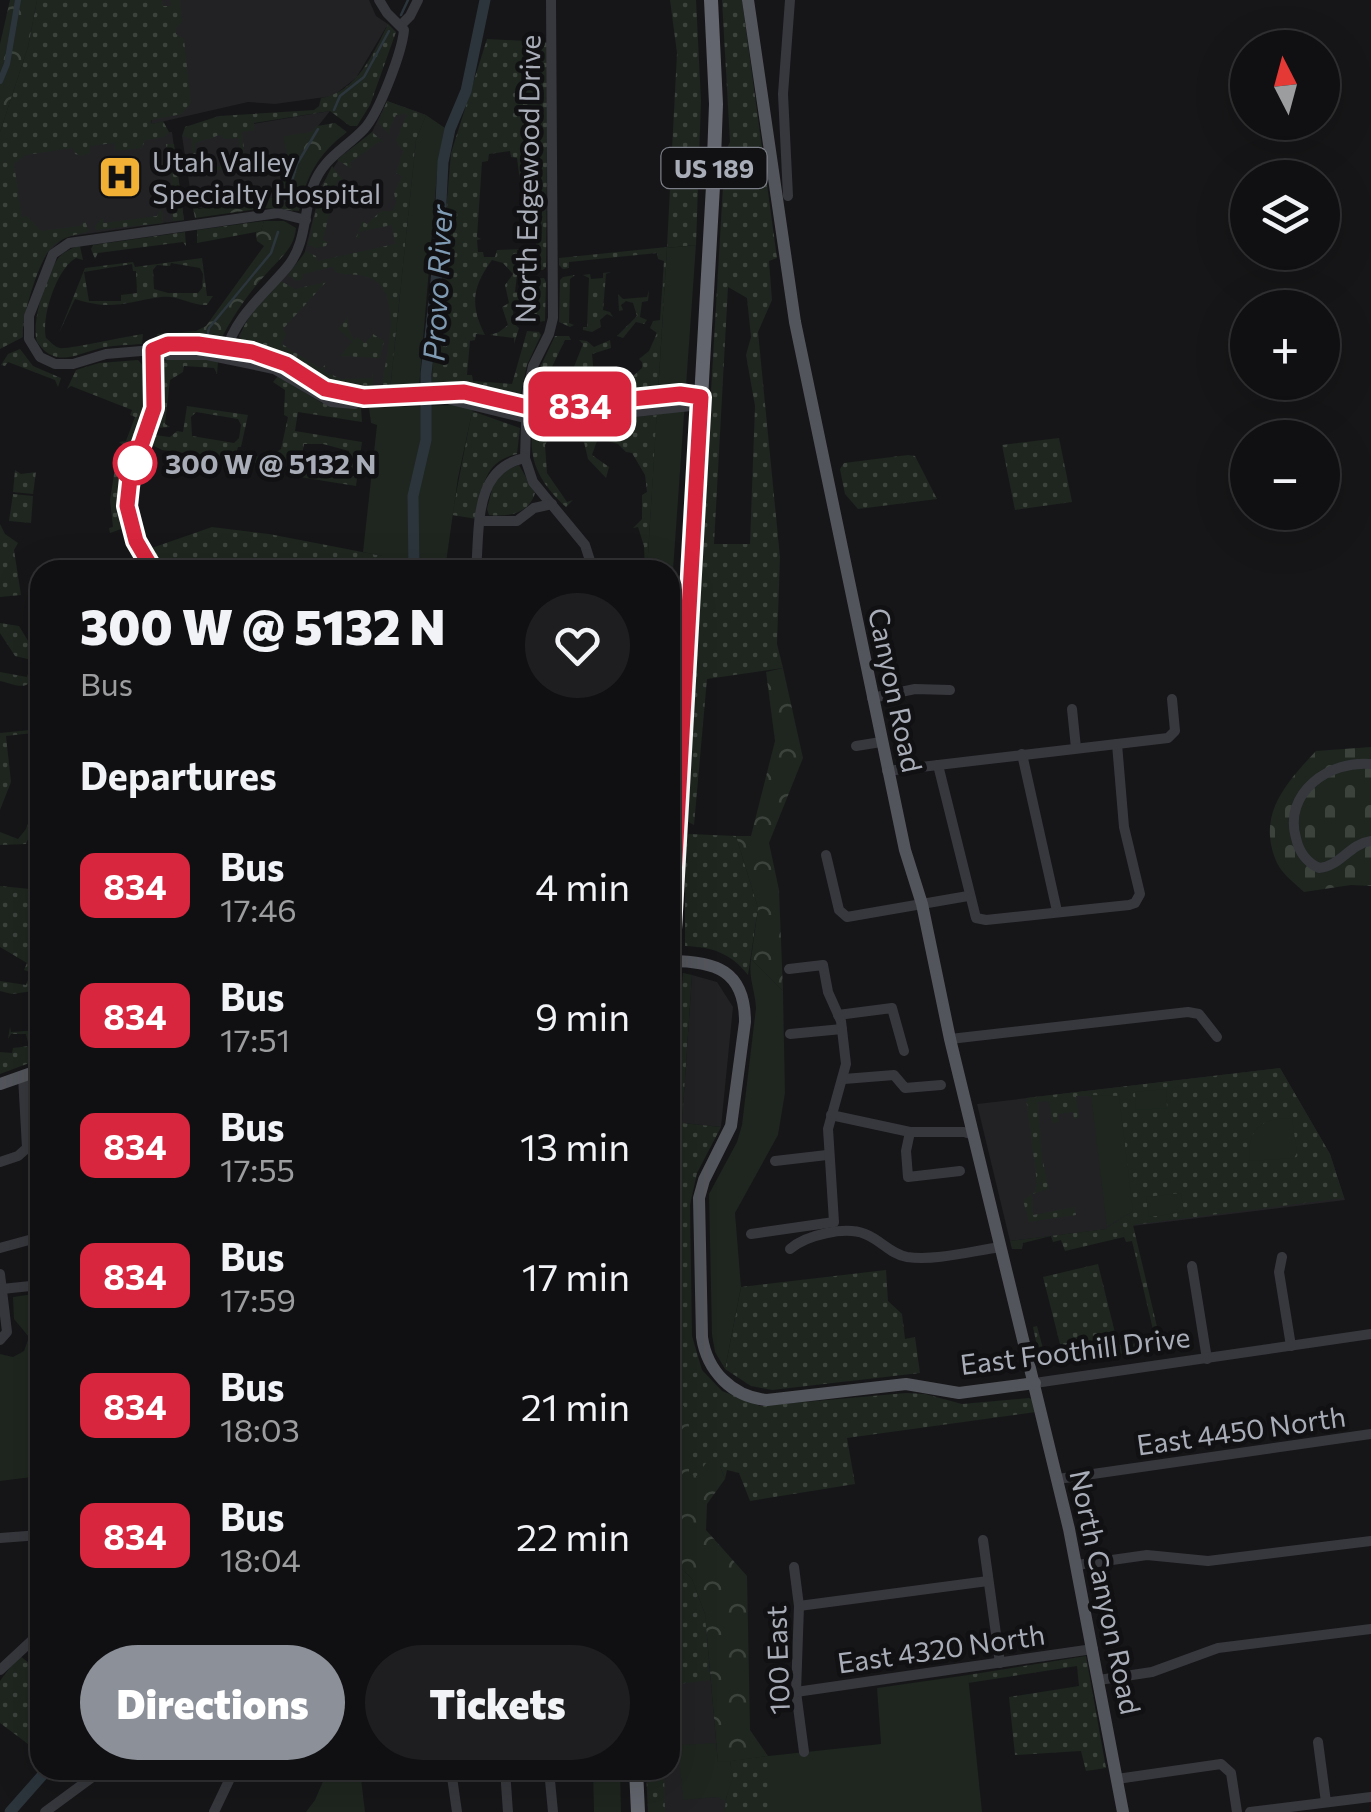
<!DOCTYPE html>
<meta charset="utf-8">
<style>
:root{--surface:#101012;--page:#1e1e20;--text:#f1f3f6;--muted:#9c9d9f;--line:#303032;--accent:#8c9099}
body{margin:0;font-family:Commissioner,sans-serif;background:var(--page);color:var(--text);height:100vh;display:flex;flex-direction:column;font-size:38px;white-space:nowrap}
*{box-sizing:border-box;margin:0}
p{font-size:32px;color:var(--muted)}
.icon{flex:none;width:55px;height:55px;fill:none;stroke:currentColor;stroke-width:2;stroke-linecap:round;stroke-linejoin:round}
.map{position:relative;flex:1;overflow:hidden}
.panel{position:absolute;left:30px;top:560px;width:650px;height:1220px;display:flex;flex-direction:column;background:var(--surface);border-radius:30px;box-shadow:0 10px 40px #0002,0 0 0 2px var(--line)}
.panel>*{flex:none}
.badge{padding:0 20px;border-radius:15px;font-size:35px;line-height:65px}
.needle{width:65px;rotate:354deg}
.controls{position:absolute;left:1230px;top:30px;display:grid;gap:20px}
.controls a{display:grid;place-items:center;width:110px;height:110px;border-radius:50%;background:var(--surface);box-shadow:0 10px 40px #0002,0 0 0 2px var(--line);font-size:50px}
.map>.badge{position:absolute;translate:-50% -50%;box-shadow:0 0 0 5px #fff}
h2{padding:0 50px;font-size:38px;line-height:90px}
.round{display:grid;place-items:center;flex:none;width:105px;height:105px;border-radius:52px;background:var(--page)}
.head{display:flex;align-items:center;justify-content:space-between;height:170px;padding:0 50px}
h1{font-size:48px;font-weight:800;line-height:75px}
.action{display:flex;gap:20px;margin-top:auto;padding:20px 50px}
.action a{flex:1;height:115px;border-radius:60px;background:var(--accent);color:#fff;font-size:40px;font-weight:800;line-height:115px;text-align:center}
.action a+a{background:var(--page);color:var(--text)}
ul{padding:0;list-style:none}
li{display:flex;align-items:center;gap:30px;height:130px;padding:0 50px}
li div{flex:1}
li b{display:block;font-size:38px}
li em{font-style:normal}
li .badge{min-width:110px;font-weight:700;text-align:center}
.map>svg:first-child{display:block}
.built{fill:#222225}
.grass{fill:url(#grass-dots);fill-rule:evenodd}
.forest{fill:url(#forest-crowns)}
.cemetery{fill:url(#cemetery-stones)}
.park{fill:#1e261f}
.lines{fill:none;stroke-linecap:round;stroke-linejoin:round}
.stream{stroke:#2c353c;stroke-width:2.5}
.canal{stroke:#2c353c;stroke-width:6}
.river{stroke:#2c353c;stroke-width:11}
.minor{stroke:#37383d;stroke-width:10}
.major{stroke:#53555c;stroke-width:12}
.highway{stroke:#63666e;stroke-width:14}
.line-casing{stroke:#fff;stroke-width:22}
.line{stroke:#d7263d;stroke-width:15}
.stop-dot{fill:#fff;stroke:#d7263d;stroke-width:5}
.labels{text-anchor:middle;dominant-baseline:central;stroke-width:9;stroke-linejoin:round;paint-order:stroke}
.shield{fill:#111113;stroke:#7b7e86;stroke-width:2.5}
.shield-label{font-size:25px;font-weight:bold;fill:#a8adb8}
.poi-label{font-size:28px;fill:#a8adb8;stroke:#111113;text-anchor:start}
.street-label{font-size:28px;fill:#a8adb8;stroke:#111113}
.stop-label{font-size:28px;font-weight:bold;fill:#a8adb8;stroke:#111113;text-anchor:start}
.water-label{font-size:30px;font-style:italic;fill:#7f9bb3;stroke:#111113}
</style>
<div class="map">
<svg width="1371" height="1812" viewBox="0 0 1371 1812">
<defs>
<pattern id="grass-dots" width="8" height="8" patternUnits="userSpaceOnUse" patternTransform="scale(2.5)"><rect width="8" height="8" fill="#1e261f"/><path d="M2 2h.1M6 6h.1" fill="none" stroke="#3c433d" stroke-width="1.8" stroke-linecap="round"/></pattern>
<pattern id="forest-crowns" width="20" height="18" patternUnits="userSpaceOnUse" patternTransform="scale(2.5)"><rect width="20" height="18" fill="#1e261f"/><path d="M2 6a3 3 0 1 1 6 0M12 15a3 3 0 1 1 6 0" fill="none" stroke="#3c433d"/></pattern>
<pattern id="cemetery-stones" width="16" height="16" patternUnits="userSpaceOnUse" patternTransform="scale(2.5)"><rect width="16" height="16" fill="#1e261f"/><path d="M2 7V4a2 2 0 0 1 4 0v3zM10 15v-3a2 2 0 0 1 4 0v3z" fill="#3c433d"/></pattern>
</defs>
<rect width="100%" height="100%" fill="#161618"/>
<g class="built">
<path d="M138,0H369L376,16L388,24L356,78L333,96L275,104L248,102L152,124Z"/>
<path d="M387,101L426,115L416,140L390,390L341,389L240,345L239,335L270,292L304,255L321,186L342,155L371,134Z"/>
<path d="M330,111L288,164L276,197L193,209L182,136Z"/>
<path d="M172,132L184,220L65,237L47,253L0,210V142Z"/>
<path d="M692,975L717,982L733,1007L721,1127L682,1123Z"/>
<path d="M1280,1068L1330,1154L1345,1200L1010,1241L977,1104Z"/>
<path d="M705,1614L718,1763L730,1761L725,1812H656L653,1770H670V1617Z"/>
</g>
<g class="grass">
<path d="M37,0H162L163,6H171L170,0H180L182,22L176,28V34L184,39L191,103L182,114L151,120L152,124L163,121L169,132L165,137L145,140L142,148L115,151L114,143L90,146V153L81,156L75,154L73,148L26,155L14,164L22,217L27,216L41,231L79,226L85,221L89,231C77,235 63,236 53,246C39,258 21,319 23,337L0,349V132L28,47Z"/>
<path d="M670,0H696L701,101L696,245L667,248L658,393L538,405L533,401L536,376L555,336H569L571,340H565L549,373L545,390L557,394L564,392L583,344L579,340L587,341L594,347L610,340L611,348L592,354L594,376L616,375L626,368L625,374L633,376L642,368V362L639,359L649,351L657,333L650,328L653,321L660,320L664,261L658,259L657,253L569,262V268L563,269L559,265V258L667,247L677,53Z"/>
<path d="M722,0H742L777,258L769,261L772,300L758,332L780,557L777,644L783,668L707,679L694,825L686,821L725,152L730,142ZM728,287L747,298L751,337L746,355L755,406L750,544H714Z"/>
<path d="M388,24L396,32L370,105L357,126H350L330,111L254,123L255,130L242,132L246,166L195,173L191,138L182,136L185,127L219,116L314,110L319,106L321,98C356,93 374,53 388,24ZM220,135L224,139L238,138L241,159L227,162L218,167L213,163L200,165L199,160H195L196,143Z"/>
<path d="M487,39L548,42L546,267L543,270L532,269L537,267L535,208L518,207L523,205L517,158L511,157L510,151L489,154L488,161L482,162L477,237L481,239L477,240L478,252H483L484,257H495L497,250L524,249L517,250V268L524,269L523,275H517L515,292L523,293L521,307H514L512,322L519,328L514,344V338L490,335L499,332L508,325L502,307L509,303L505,285L513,274L503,263L492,260C472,287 470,305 485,335L476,334L475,340L470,341L467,375H472L473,381L512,384L527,331L539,332L541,335L527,365L520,397L514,402L482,391L431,386L451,153Z"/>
<path d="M387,101L426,115L416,140L390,389H385L382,382C387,356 404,287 367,277C357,273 346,276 335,272L333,267L303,274V279L296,281L288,275L306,251L316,256L317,261L395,244L392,225L359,232L360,238H356L362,221L367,224L381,211H392L396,203L394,193L402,176L396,173L403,151L396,141L407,114L396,115L389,130L390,135L378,123Z"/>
<path d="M372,132L385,143L380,141L350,163L352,169L337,160Z"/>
<path d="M166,144H174L184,220L173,221L169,203L174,202Z"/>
<path d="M332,166L343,180L337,181L323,240L328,242L326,246L316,248L308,245C315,217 318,192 332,166Z"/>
<path d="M160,210L163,212V223L96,230L95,226L103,217L104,223L157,216Z"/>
<path d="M264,221L261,231L197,243V230Z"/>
<path d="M185,232L186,246L183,242L98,253L95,259L91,249L93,245Z"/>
<path d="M80,246L83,260L76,258C57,268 41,317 46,338C51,342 53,346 60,348C65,350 128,336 143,334L142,344C129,345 114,345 101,348C76,354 56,369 37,342C31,322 46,274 59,257C65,251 72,248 80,246Z"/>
<path d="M202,258L207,296H213L207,305C192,306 179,295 161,297C125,302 112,311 75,299L59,333L85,268L133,262L135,267ZM171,263L200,268L203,274L202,288L198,293H168L154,289L153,270L157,265L170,266ZM132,264L133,271H136L137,293L121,295V301H89L84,272Z"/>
<path d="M611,272L606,274L603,310L610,312L613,317L607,314L600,320L601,327L592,332L583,330V327H587L589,278L583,275L590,274L591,279L603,278V273Z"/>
<path d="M575,275L570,279L569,323L574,325L570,327L559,322L560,280L563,277Z"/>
<path d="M544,278L546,282L545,321L528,323L533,321L536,282L531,279Z"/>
<path d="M281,281L295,289L326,282L283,329L286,334L282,344L321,369L325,365L324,371L341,379L372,378L373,372V390L332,387L240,345C236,325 267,296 281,281Z"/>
<path d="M649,290L648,301L642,302L640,317L647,320L644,324L636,322L623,338L617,336L637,316L633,303L626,301L621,305L623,310L619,311L618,294L623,299L647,297Z"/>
<path d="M348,317V328L354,340L357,337L365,343L373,334L384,341L380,358L340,356L352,342L338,329Z"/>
<path d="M20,349L33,366L61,378L58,387L55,380L8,362L5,366L1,365L8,354Z"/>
<path d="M197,358L218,362L217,374L214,368L184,366L183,372L170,380L165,424L170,427L158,428L161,363L168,359Z"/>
<path d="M138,360C157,376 142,433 129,450L119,442L126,441L135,417L130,415L132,410L71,386L67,389L76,370L99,363Z"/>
<path d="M278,376L322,403L361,408L362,422L298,412L295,431L362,442L356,486L287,475V472L277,470V466L162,450L150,444L154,435L170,437L177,431L183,432L187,406L248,415L241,447H238L236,454L268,458L281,449L288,417L284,415L285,390L273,382ZM196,412L238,419L241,425L239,438L234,443L192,436L191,417ZM304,444H323L349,451L345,473L312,471L300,466Z"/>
<path d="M472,411L520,428L517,454C483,461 482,489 477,519L452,515Z"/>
<path d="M657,415L647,570H645L644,546L638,527L633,528L642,519V495L647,492L645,475L632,453L626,452L618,444L598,438L592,455L609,467L606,478L588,459L584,442L578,438L548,440L545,445L547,473L567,502L573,500L566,507C542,485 527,462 533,428L538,425Z"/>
<path d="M1059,438L1072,502L1015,510L1002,445Z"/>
<path d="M908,455L915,456L937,499L858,509L845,494L840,469L844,463Z"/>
<path d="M116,462L123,468L118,493L121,529L110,533L109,528L113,527L110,500Z"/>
<path d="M519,465L535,493C529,514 508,517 489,515L487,509L496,474Z"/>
<path d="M15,470L21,474L36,472L33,494L13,492Z"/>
<path d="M13,494L33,496L31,523L9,521Z"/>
<path d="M0,524L5,534L18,543L14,550L21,595L0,597Z"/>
<path d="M212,527L269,534L383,556L382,570H159L146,550Z"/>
<path d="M0,623L19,626L33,649L38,647C41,658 40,680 26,685C19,688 7,682 0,681V672L27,677L32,660L15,656L0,633Z"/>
<path d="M40,729V745L33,733L6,736L11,782L0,810V733Z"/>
<path d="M40,790V810L26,844L0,845V832L18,839L26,829L36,803L33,801L35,793L38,794Z"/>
<path d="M689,834L736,836L758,908L748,975C731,953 712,947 685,946V837Z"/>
<path d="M0,886L40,890V971L34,973L24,970L27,963L0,947Z"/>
<path d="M683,973L692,975L682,1123L721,1127L697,1173L690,1205L692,1336L702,1370L722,1391L760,1406L906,1393L925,1394L962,1404L1029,1398L1034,1400L1036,1412L847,1438L855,1484L750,1501L739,1473L727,1470L725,1479L720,1466L696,1477L689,1474V1425L674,1401H670V1123Z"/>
<path d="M40,976V990L12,994L0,991V981L26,985L28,980Z"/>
<path d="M10,1027L11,1032L40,1030V1059L0,1074V1052L12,1053L13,1048L29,1046L26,1034H11L8,1039Z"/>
<path d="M1280,1068L1330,1154L1344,1198L1133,1225L1162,1348L1134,1352L1133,1344L1155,1338L1132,1241L1126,1242L1124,1237L1065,1251L1061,1240L1053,1242L1051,1236L1023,1243L1022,1249H1012L1010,1241L1106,1229L1133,1211L1119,1097L1076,1096L1079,1118L1074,1119L1073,1112L1058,1114L1059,1122L1052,1123L1049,1101L1038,1102L1042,1157L1049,1189L1032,1194L1033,1215L1075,1207L1076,1215L1029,1222L1023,1200L1035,1191L1037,1183L1026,1098Z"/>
<path d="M1098,1264L1118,1345H1124L1126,1353L1041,1365L1033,1327L1037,1326L1045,1356L1051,1357L1062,1352L1043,1277Z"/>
<path d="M886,1270L888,1301L902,1314L905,1339L915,1337L920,1373L772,1390L751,1386L725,1369L741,1287Z"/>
<path d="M670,1556L692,1579L705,1614L710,1680L670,1685Z"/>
<path d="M19,1655L40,1672V1753L0,1723V1681Z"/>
<path d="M1086,1656L1106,1768L1086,1771L1081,1751L1015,1755L1009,1697L1079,1686L1077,1666L968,1683V1675Z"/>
<path d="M768,1756V1812H725C725,1794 733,1780 730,1761Z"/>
<path d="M646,1770H664L665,1812H648Z"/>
</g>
<g class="forest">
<path d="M10,0H37L28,47L0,132V44Z"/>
<path d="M335,123L347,132C318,154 306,176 299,211L264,208L195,218L192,203H197L198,209L276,197L288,164L284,136L311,132L317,126Z"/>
<path d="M264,221H284L296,228C294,249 280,258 267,273C249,292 233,316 221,339L216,342H160L157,334L196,331L206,326L264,246L257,241L256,232L261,231Z"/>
<path d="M783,668L803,758L769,843L779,890L783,991L751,959L758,908L736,836H751L775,741L766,672Z"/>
<path d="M670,1401L684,1406L689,1425V1474L697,1476L706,1463L720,1466L725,1479L707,1504L706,1530L747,1576L750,1730L768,1756L718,1763L705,1614L692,1579L670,1556Z"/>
</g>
<path class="cemetery" d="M1371,747V886L1351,885L1304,892C1296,884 1282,874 1277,863C1256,816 1285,784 1316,751Z"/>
<g class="park">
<path d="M426,115L445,128L438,162L419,388L390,390L416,140Z"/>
<path d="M696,245L670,613V570H647L667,248Z"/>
<path d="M451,405L473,408L458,478L445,570H382V556L363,552L377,425L371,423L369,408Z"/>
<path d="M751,959L783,991L785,1093L778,1135L735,1213L741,1287L725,1369L715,1352L712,1335L709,1194L737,1142L742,1125L756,1008C755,990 748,977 751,959Z"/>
<path d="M1166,1089L1167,1108L1136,1110L1135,1092Z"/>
<path d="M1091,1095L1119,1096L1133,1211L1107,1227Z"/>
<path d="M1292,1118L1297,1153L1294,1158L1250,1161C1246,1129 1262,1118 1292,1118Z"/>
<path d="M1181,1193L1184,1212L1149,1217L1146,1197Z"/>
<path d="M40,1293V1476L0,1481V1354L13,1357L24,1351L29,1337L14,1319L13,1297Z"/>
<path d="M968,1675L982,1812H768V1756L881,1744L877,1688Z"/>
<path d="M715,1743L718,1762L730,1761L733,1778L725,1801L717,1797L683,1800L678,1745Z"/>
<path d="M328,1770H360L365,1812H306L315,1800Z"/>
<path d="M593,1770H620L621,1812H594Z"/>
</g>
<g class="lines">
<g class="stream">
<path d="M401,15L408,0"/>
<path d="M334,110L340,96L364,77L389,31"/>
<path d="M286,201L297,164L318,129"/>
<path d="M207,337L209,328L271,253L278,232"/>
<path d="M40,1400V1407"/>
</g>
<path class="canal" d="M0,81L7,64L18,0"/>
<g class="river">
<path d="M414,570L413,496L426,440V374L438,262L443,162L450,129L466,91L485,0"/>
<path d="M10,1812L47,1770"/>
</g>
<g class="minor">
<path d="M551,0L553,318L549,334L533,366L527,393L525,458L533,482L585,545L593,570"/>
<path d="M402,24L410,16L418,0"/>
<path d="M788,196L783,94L790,0"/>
<path d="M306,220L278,213L69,243L53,254L29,316V339L40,357L55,364H73L106,354L153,350L168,355H207L274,369L331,402L355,404L364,397"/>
<path d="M153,350L154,408L130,477L127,506L135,541L153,570"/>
<path d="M157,350L168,344H198L265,355L286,364L325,389L364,397L464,392L511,406L536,409L679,394L701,397"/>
<path d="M226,353C233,318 267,292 288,266C307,242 303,213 313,186C323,158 345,149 364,129C379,113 402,52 404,30L387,13L379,0"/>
<path d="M446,396L451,400L541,422L691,406L701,397"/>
<path d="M481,521H517L534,508L552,504"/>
<path d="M476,570C480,527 473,468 525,458"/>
<path d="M872,698L915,689L950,690"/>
<path d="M1072,709L1076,748"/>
<path d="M856,746L881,742"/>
<path d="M1022,754L1057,911"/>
<path d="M1371,764C1329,760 1283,793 1296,838C1299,852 1306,862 1319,868C1341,866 1349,844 1371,841"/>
<path d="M938,765L976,918L986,920L1129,905L1135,903L1140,894L1124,827L1117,744"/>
<path d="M887,771L1168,738L1175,731L1172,699"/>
<path d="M826,855L839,910L847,917L968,896"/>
<path d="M838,1015L892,1008L904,1051"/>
<path d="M790,1034L842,1029"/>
<path d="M950,1039L1188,1012L1199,1014L1217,1037"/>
<path d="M844,1079L894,1075L905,1088L941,1085"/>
<path d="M831,1115L910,1132H964L974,1135"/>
<path d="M910,1132L906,1151L908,1177L960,1171"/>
<path d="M775,1161L827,1155"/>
<path d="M0,1162L18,1156L27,1148L23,1077"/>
<path d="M751,1234L834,1222L828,1129L846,1064L841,1021L828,992L823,965L789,969"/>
<path d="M0,1248L40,1237"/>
<path d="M790,1249C806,1235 845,1226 865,1234C881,1240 890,1254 907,1257C936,1261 972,1251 1001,1247"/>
<path d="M1282,1257L1279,1272L1291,1346"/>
<path d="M1192,1266L1207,1359"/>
<path d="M0,1274L7,1332L0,1340"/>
<path d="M2,1289L40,1285"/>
<path d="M1035,1383L1371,1334"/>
<path d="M1058,1479L1371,1434"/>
<path d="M0,1538L40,1535"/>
<path d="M983,1540L1000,1663"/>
<path d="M1077,1565L1147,1555L1208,1561L1371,1541"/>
<path d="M794,1567L799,1606L796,1692L804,1752"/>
<path d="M799,1606L988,1581"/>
<path d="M0,1670L40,1633"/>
<path d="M1099,1680L1152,1672L1218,1648L1371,1629"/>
<path d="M796,1692L1093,1649"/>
<path d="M1318,1742L1326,1802"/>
<path d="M451,1770L457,1812"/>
<path d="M505,1770L508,1812"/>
<path d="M549,1770L553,1812"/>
<path d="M1117,1779L1221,1764L1231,1773L1237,1812"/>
<path d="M45,1812L102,1770"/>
<path d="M214,1812L234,1770"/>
<path d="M1250,1812L1371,1797"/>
</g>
<g class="major">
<path d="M748,0L795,322L905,850L922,904L950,1039L1069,1529L1123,1812"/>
<path d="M670,961C715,961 745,970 745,1022L731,1126L704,1180L699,1198L702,1337C707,1371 732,1397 767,1400L906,1384L959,1393L1035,1383"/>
<path d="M0,1084L40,1070"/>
</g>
<g class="highway">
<path d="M670,948L713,186L716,104L711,0"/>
<path d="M636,1770L638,1812"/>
</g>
</g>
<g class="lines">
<g class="line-casing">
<path id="line" d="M153,570L136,541L127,506L130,478L154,408L153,350L168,344H198L252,352L286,364L325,389L364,397L464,392L536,409L680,394L701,397L670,947"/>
</g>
<use href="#line" class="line"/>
</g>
<defs>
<g id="hospital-square" transform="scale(2.25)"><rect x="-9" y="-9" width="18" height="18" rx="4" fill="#f2b134" stroke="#111113"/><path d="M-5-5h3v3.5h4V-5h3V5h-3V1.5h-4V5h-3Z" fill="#111"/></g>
</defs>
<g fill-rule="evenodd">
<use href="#hospital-square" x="120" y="177"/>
</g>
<circle class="stop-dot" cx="135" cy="463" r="20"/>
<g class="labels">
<rect class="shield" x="661.5" y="148" width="105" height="40" rx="8"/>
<g class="shield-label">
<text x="714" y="168">US 189</text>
</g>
<g class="poi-label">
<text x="152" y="161">Utah Valley<tspan x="152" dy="32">Specialty Hospital</tspan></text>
</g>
<g class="street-label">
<text transform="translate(527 179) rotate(-89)">North Edgewood Drive</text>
<text transform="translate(896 690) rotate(78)">Canyon Road</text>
<text transform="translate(1075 1350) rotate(-7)">East Foothill Drive</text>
<text transform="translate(1241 1430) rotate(-8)">East 4450 North</text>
<text transform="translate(1106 1592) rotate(78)">North Canyon Road</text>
<text transform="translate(941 1648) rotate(-8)">East 4320 North</text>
<text transform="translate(777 1660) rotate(-92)">100 East</text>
</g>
<g class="stop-label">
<text x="165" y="463">300 W @ 5132 N</text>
</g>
<g class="water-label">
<text transform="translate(436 283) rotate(-87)">Provo River</text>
</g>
</g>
</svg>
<div class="controls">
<a><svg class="needle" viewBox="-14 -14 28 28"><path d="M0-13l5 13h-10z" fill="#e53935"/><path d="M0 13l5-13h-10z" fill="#9c9d9f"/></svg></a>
<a><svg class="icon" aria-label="layers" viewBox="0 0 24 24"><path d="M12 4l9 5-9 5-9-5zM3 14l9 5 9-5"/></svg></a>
<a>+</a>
<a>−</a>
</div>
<b class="badge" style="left:580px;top:404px;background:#d7263d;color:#fff">834</b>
<section class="panel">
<div class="head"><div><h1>300 W @ 5132 N</h1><p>Bus</p></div><a class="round"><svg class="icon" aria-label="heart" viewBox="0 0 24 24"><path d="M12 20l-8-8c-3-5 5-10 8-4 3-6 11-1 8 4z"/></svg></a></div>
<h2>Departures</h2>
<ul>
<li><span class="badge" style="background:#d7263d;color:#fff">834</span><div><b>Bus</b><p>17:46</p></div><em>4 min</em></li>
<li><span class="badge" style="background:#d7263d;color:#fff">834</span><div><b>Bus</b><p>17:51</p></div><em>9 min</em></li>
<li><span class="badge" style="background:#d7263d;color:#fff">834</span><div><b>Bus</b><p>17:55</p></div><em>13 min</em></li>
<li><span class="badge" style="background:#d7263d;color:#fff">834</span><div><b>Bus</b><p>17:59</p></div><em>17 min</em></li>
<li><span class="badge" style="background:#d7263d;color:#fff">834</span><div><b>Bus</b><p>18:03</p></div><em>21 min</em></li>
<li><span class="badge" style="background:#d7263d;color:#fff">834</span><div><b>Bus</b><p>18:04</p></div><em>22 min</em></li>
</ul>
<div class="action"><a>Directions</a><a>Tickets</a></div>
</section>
</div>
